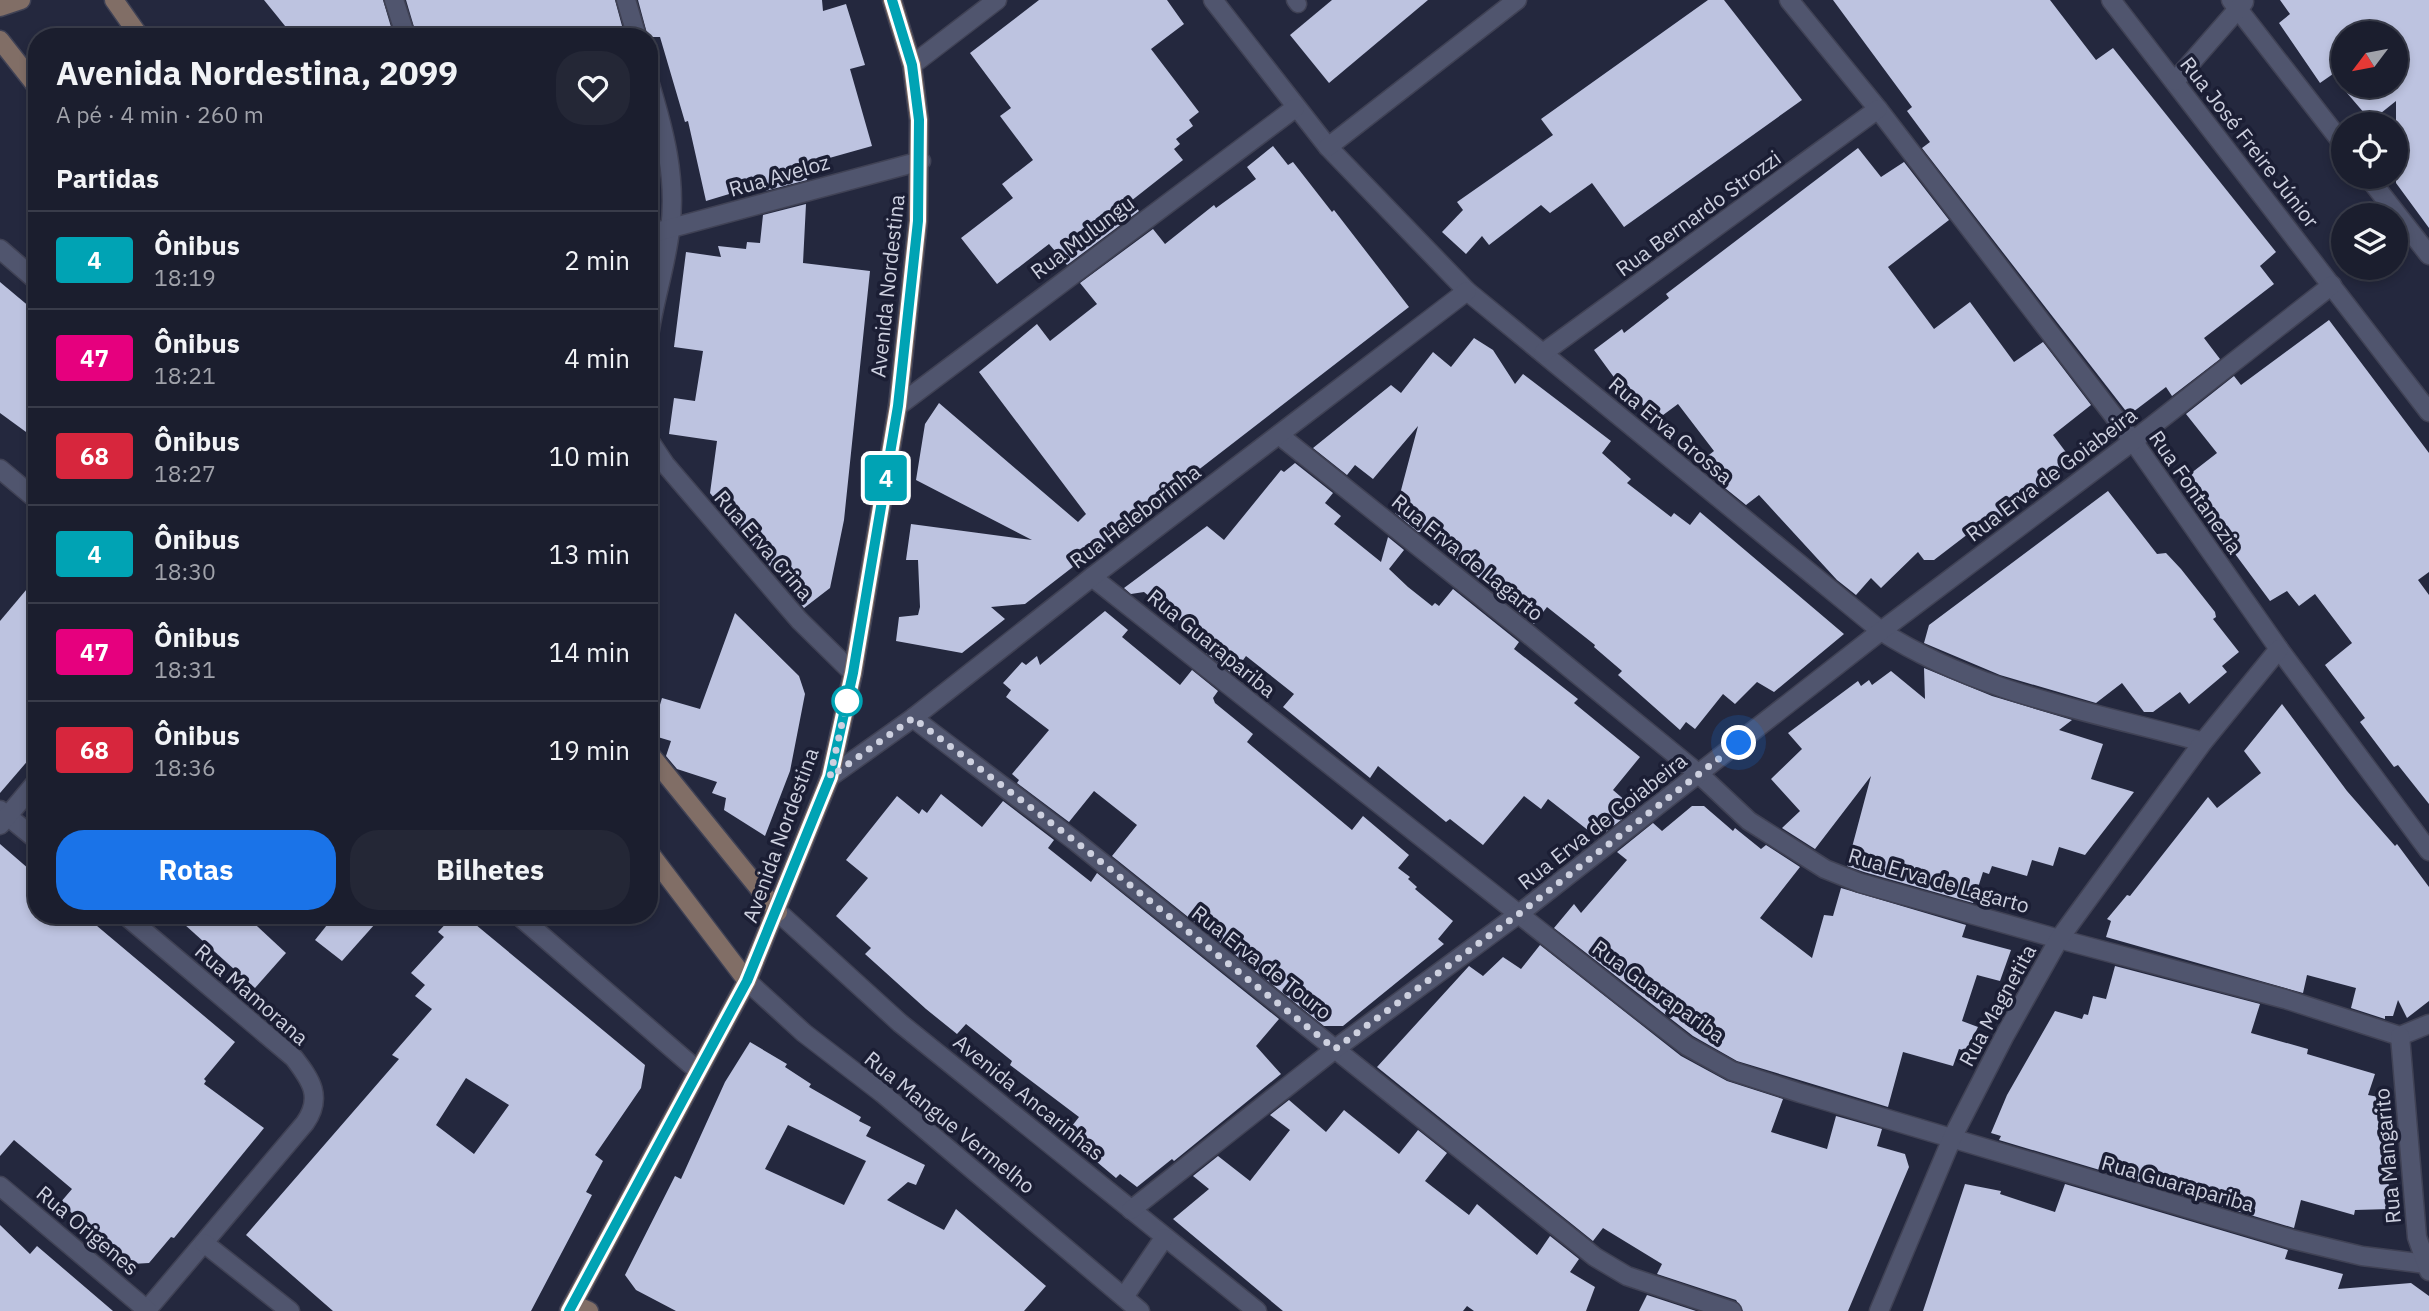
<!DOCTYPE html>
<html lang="pt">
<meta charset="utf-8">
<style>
:root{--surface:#1b1e2e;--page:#242736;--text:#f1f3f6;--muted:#a0a2aa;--line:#393c4a;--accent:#1a73e8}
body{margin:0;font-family:"IBM Plex Sans",sans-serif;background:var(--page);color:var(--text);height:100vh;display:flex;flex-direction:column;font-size:26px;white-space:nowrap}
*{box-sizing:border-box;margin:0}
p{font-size:23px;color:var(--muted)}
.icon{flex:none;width:38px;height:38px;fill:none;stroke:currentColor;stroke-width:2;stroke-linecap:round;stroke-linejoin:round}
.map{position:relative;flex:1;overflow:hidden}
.details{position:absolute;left:28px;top:28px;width:630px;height:896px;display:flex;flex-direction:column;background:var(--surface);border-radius:28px;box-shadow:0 4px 10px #0003,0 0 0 2px var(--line)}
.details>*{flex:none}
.badge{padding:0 14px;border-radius:5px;font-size:24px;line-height:46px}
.needle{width:46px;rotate:238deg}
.controls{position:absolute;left:2331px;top:21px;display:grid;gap:14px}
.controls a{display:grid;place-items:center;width:77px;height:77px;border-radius:50%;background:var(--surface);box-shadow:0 4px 10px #0003,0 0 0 2px var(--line);font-size:35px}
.you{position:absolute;width:35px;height:35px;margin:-18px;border:5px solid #fff;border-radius:50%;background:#1a73e8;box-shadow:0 0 0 10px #1a73e833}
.map>.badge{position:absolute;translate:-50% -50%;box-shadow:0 0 0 4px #fff}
h2{padding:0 28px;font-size:26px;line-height:63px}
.round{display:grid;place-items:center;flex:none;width:74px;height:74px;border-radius:28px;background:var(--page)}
.head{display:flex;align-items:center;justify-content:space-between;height:119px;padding:0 28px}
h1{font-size:33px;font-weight:800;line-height:52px}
.cta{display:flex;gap:14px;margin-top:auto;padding:14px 28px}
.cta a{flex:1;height:80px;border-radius:28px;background:var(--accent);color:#fff;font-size:28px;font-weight:800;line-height:80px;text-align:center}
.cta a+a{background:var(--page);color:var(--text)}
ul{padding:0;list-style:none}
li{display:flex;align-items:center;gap:21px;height:98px;padding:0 28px;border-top:2px solid var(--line)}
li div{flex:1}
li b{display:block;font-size:26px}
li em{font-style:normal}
li .badge{min-width:77px;font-weight:700;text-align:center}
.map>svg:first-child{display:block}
.building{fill:#bdc3e0;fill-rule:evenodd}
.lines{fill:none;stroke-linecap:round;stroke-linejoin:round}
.lane-casing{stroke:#404255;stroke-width:19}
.street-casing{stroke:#404255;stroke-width:21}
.secondary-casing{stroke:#404255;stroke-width:21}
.lane{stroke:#50556e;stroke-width:16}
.street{stroke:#50556e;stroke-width:18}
.secondary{stroke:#816e66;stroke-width:18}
.line-casing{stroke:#fff;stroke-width:16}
.line{stroke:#00a3b4;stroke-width:10}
.walk{stroke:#cdd0df;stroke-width:7;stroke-dasharray:0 12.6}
.stop-dot{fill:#fff;stroke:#00a3b4;stroke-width:3.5}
.labels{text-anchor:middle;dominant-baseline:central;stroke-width:7;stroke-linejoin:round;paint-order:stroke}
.street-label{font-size:21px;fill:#cdd0df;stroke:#1b1e34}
</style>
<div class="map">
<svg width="2429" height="1311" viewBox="0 0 2429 1311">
<rect width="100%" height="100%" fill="#24283e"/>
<g class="building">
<path d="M264,0H383L394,37H294Z"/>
<path d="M406,0H615L625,37H417Z"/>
<path d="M638,0H822L823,11L846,4L865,65L850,69L872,146L808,164L807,180L765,191L766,183L706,201L688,121L685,122L660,37H648Z"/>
<path d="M1039,0H1167L1184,24L1151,49L1199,112L1189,120L1193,126L1176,139L1180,144L1174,149L1183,160L1131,201L1139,211L1067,265L1049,244L997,284L961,238L1013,198L1002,184L1033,160L1000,116L1011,108L970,53Z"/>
<path d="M1332,0H1428L1329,83L1290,35Z"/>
<path d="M1708,0H1724L1802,100L1624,227L1592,183L1550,213L1541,205L1489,245L1482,236L1466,254L1442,232L1463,210L1457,202L1553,135L1541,119Z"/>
<path d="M1833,0H2050L2096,60L2113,48L2276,252L2260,266L2274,284L2204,338L2220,359L2172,396L2166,387L2129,415L1922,148L1930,142L1907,111L1912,107Z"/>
<path d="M2280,0H2429V228L2396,183V101L2371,121L2341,86H2396V33H2343V67L2320,83L2279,23L2290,14Z"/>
<path d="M1273,146L1288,165L1293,162L1332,212L1334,210L1409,307L1025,604L991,607L1005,619L962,653L896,641L899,617L918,615L920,607L918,560H906L911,524L1032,540L916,480L925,424L939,403L1078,522L1086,514L979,372L1037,324L1050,341L1097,304L1080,283L1153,229L1165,244L1214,205L1216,208L1256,179L1247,167Z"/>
<path d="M1858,148L1881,177L1904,162L1949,220L1888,267L1934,329L1970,302L2014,362L2043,342L2091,405L2053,435L2071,459L1986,530L1981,524L1934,560H1924L1918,552L1881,588L1871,578L1856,595L1837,580L1759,495L1746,505L1720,484L1723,481L1700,462L1714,451L1678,404L1655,421L1621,377L1616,380L1594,350L1622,329L1624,333L1669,298L1666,294Z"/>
<path d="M806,204L803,263L870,271L844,520L830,588L804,608L710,493L717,441L669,434L674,398L695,401L703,351L674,347L686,252L721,257L718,246L746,249L747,242L760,243L763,215Z"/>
<path d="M0,282L37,313V440L0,413Z"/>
<path d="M2329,320L2429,453V572L2418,580L2429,595V804L2398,765L2394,767L2360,722L2365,718L2325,665L2352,643L2315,594L2299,606L2287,591L2270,601L2181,481L2217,453L2186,414L2234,376L2241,385Z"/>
<path d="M1474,338L1493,350L1515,384L1523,374L1611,441L1602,453L1631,479L1627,483L1671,517L1674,513L1690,525L1700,512L1844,634L1774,692L1757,682L1735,704L1723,694L1695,729L1686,722L1680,730L1618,675L1622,671L1594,647L1595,645L1547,607L1534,624L1423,532H1418L1395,513L1418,426L1373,479L1355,465L1347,475L1313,448L1391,385L1401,393L1433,352L1451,367Z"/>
<path d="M1295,463L1333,493L1325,503L1341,516L1334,524L1381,562L1388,537L1404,550L1389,569L1408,587L1432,606L1435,603L1439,606L1453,589L1519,642L1514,649L1578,699L1574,703L1640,757L1613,790L1635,809L1598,838L1548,799L1541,809L1524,796L1483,845L1450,819L1446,822L1378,766L1370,778L1283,707L1294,694L1246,656L1233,674L1206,653L1211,646L1144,592L1131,594L1124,588L1207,526L1224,540L1281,470L1284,472Z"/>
<path d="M2108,491L2157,554L2166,553L2181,569L2215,612L2216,617L2213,619L2239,652L2222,666L2227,672L2189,704L2180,692L2153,712H2144L2122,683L2096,703L2000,675L1924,643L1929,625Z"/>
<path d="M37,577V750L0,793V621Z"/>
<path d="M1105,611L1128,630L1122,637L1180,685L1192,670L1218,691L1213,698L1215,703L1253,734L1247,742L1352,830L1363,816L1409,855L1398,868L1410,877L1408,879L1417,887L1415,889L1453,921L1438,939L1444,944L1343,1026H1324L1112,856L1137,825L1094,791L1069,822L1017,783L1019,780L1012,774L1049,730L1006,697L1011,690L1003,683L1022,662L1026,665L1037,656L1040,665Z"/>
<path d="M735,613L799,676L805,694L790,771L765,836L724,810L726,798L712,793L717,782L677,769L666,756L671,741L651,735L662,698L700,709Z"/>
<path d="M1924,668L1992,696L2072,720L2059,730L2103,744L2091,779L2134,792L2085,855L2059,847L2053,866L2032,860L2027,876L1992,866L1989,874L1983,872L1973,903L1864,872L1847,866L1871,776L1815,849L1782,828L1800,811L1771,779L1802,749L1788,733L1858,681L1861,686L1869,680L1872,685L1891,671L1925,699Z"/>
<path d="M2282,704L2347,791L2395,846L2397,844L2429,887V1001L2407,1018L2398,1000L2393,1016H2385V1019L2351,1008L2356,988L2307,975L2303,993L2106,937L2111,921L2107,919L2127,895L2130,896L2208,797L2217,808L2261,773L2244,751Z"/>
<path d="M941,794L982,827L1003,801L1054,840L1048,848L1091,882L1097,873L1279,1019L1256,1046L1281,1074L1174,1161L1172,1159L1137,1187L1120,1174L1116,1178L1065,1135L1079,1117L1010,1065L1012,1061L966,1024L957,1034L926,1009L865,954L871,948L836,916L868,878L846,860L897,796L919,814L922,809L927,813Z"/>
<path d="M1692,806H1704L1733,831L1735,828L1761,849L1766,845L1800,867L1760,918L1812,958L1824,915L1833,916L1841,888L1966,925L1962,937L2011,950L2000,981L1977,975L1962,1021L1978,1027L1966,1051L1959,1049L1953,1066L1903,1052L1888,1107L1737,1061L1693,1036L1554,928L1574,904L1581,913L1627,860L1617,852L1653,823L1662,831Z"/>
<path d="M0,844L37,876V915H84L235,1042L204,1079L206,1081L204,1084L264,1128L174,1238L171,1237L149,1263L132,1264L60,1203L72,1189L14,1140L0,1156Z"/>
<path d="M174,915H245L286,953L255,988Z"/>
<path d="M335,915H383L342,961L315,940Z"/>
<path d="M454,915H464L645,1065L641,1088L595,1155L603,1161L586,1192L592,1195L531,1311H333L246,1235L399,1059L392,1055L432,1009L415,996L425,985L411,973L444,937L438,932ZM466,1078L509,1105L474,1154L436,1125Z"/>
<path d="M1540,945L1681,1056L1727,1081L1783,1099L1771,1132L1827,1149L1836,1116L1882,1129L1877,1146L1905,1154L1909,1167L1848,1311H1743L1736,1300L1657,1274L1662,1264L1603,1228L1593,1241L1377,1067L1469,966L1483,976L1503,957L1521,969Z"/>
<path d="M2115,966L2260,1004L2251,1033L2308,1049L2307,1054L2375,1074L2368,1095L2384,1098L2390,1209L2355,1210L2354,1215L2301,1200L2294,1228L1999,1140L2001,1136L1991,1133L2007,1095L2055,1011L2082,1019L2084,1014L2088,1015L2093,996L2106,999Z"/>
<path d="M750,1042L787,1064L785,1067L811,1084L809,1087L861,1117L859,1121L871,1127L866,1136L925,1165L916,1185L908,1182L887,1200L944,1230L956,1209L1046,1286L1024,1311H676L636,1290L625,1275L675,1176L681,1179L725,1082ZM788,1125L866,1161L844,1205L765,1169Z"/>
<path d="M1289,1100L1326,1132L1344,1110L1399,1154L1418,1130L1447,1153L1425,1181L1469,1215L1477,1204L1537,1255L1550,1236L1579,1259L1570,1272L1595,1287L1586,1311H1474L1467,1306L1463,1311H1283L1173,1219L1209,1189L1193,1176L1218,1156L1250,1181L1290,1130L1270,1115Z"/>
<path d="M1965,1184L2001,1191L2000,1194L2055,1212L2065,1184L2288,1250L2285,1259L2343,1274L2338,1289L2411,1283L2429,1296V1311H1923Z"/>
<path d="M0,1225L30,1254L37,1246L113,1311H0Z"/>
<path d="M1647,1295L1696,1311H1639Z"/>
</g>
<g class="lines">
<g class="lane-casing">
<path id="lane" d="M1295,0L1298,4"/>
</g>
<g class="street-casing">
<g id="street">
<path d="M394,0L406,37"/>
<path d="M626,0L637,37"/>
<path d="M1213,0L1328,147L1467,291L1881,631C1977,693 2093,712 2203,742"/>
<path d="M1789,0L1878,109L2133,441L2279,649L2429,851"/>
<path d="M2111,0L2429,412"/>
<path d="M2231,0L2343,144"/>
<path d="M912,65L997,0"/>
<path d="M649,81C664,130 677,178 670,230C666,266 654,300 649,336"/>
<path d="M2175,81L2244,2"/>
<path d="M1328,147L1517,0"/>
<path d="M2368,177L2429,255"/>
<path d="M649,234L921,161"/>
<path d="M0,249L37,281"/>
<path d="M1543,353L1878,109"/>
<path d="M898,406L1295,108"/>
<path d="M1279,435L1528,634L1699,774L1749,821L1825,869L1860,883L2059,939L2285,999L2400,1036L2429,1024"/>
<path d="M649,440L665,464L799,620L853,673"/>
<path d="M0,469L37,500"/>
<path d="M1092,577L1630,1002L1687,1046L1732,1071L1800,1093L2291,1239L2362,1256L2426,1264"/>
<path d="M913,718L1075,841L1595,1257L1627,1276L1732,1311"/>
<path d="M830,777L913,718L1092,577L1467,291"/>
<path d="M0,810L37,840"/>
<path d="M0,825L37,781"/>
<path d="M778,912L900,1023L1257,1311"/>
<path d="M125,915L294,1058C311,1080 323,1097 305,1123L146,1311"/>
<path d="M518,915L697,1070"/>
<path d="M747,981L804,1033L882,1093L1140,1311"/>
<path d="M2400,1036L2417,1237L2429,1271"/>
<path d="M0,1186L147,1310"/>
<path d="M1131,1210L1335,1049L1520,913L1881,631L2133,441L2332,285"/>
<path d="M204,1243L290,1311"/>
<path d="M1124,1297L1164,1238"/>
<path d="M1879,1311L1953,1136L2005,1035L2059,939L2203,742L2279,649"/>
</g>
</g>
<g class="secondary-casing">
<g id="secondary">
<path d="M114,0L140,37"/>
<path d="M0,7L21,0"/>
<path d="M0,40L37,87"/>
<path d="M649,753L778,912"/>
<path d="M649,852L747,981"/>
<path d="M573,1304L589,1311"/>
<path d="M569,1311L747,981L830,777L853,673L898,406L918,221L919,120L912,65L892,0"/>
</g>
</g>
<use href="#lane" class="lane"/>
<use href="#street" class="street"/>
<use href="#secondary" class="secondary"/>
</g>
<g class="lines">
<g class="line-casing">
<path id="line" d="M569,1311L747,981L830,777L853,673L898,406L918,221L919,120L912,65L892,0"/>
</g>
<use href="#line" class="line"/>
<path class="walk" d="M847,701L830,777L913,718L1075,841L1335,1049L1520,913L1739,743"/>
</g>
<circle class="stop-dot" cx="847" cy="701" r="14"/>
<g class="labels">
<g class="street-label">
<text transform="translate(2250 142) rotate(52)">Rua José Freire Júnior</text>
<text transform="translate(779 175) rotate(-16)">Rua Aveloz</text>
<text transform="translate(1698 213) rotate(-36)">Rua Bernardo Strozzi</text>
<text transform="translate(1082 237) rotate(-37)">Rua Mulungu</text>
<text transform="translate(887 286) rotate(-84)">Avenida Nordestina</text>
<text transform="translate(1671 430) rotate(40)">Rua Erva Grossa</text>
<text transform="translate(2051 474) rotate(-37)">Rua Erva de Goiabeira</text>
<text transform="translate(2196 492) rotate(55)">Rua Fontanezia</text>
<text transform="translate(1135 516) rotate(-37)">Rua Heleborinha</text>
<text transform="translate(764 545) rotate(49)">Rua Erva Crina</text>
<text transform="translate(1468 557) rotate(39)">Rua Erva de Lagarto</text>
<text transform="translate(1212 643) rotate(39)">Rua Guarapariba</text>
<text transform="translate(1602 821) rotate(-38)">Rua Erva de Goiabeira</text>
<text transform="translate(780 835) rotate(-70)">Avenida Nordestina</text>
<text transform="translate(1939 880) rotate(16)">Rua Erva de Lagarto</text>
<text transform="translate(1262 962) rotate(38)">Rua Erva de Touro</text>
<text transform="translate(1659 991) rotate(36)">Rua Guarapariba</text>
<text transform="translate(252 994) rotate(41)">Rua Mamorana</text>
<text transform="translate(1997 1005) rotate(-61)">Rua Magnetita</text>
<text transform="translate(1029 1097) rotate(39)">Avenida Ancarinhas</text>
<text transform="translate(950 1122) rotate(39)">Rua Mangue Vermelho</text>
<text transform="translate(2387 1156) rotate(-95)">Rua Mangarito</text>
<text transform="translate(2178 1183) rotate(16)">Rua Guarapariba</text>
<text transform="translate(88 1230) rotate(40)">Rua Origenes</text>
</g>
</g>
</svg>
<div class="controls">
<a><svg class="needle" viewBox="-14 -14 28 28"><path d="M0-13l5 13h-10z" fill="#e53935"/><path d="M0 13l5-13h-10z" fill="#a0a2aa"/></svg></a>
<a><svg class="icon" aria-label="locate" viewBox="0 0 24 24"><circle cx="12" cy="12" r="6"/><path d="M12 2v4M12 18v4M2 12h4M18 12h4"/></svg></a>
<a><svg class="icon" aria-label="layers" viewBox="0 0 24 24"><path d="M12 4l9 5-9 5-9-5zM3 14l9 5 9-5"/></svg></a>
</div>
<div class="you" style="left:1739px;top:743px"></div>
<b class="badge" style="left:886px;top:478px;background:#00a3b4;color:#fff">4</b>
<section class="details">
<div class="head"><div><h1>Avenida Nordestina, 2099</h1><p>A pé · 4 min · 260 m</p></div><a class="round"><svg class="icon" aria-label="heart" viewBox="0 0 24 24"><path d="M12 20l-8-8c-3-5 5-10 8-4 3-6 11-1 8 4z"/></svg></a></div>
<h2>Partidas</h2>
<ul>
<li><span class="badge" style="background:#00a3b4;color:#fff">4</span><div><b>Ônibus</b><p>18:19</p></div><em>2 min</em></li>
<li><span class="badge" style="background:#e6007e;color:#fff">47</span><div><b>Ônibus</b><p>18:21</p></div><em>4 min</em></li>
<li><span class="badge" style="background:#d7263d;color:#fff">68</span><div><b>Ônibus</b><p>18:27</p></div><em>10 min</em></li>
<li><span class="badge" style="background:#00a3b4;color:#fff">4</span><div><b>Ônibus</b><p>18:30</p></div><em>13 min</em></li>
<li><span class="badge" style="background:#e6007e;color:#fff">47</span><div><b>Ônibus</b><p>18:31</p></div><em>14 min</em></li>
<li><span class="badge" style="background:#d7263d;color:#fff">68</span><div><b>Ônibus</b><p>18:36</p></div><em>19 min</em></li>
</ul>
<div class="cta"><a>Rotas</a><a>Bilhetes</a></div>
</section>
</div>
